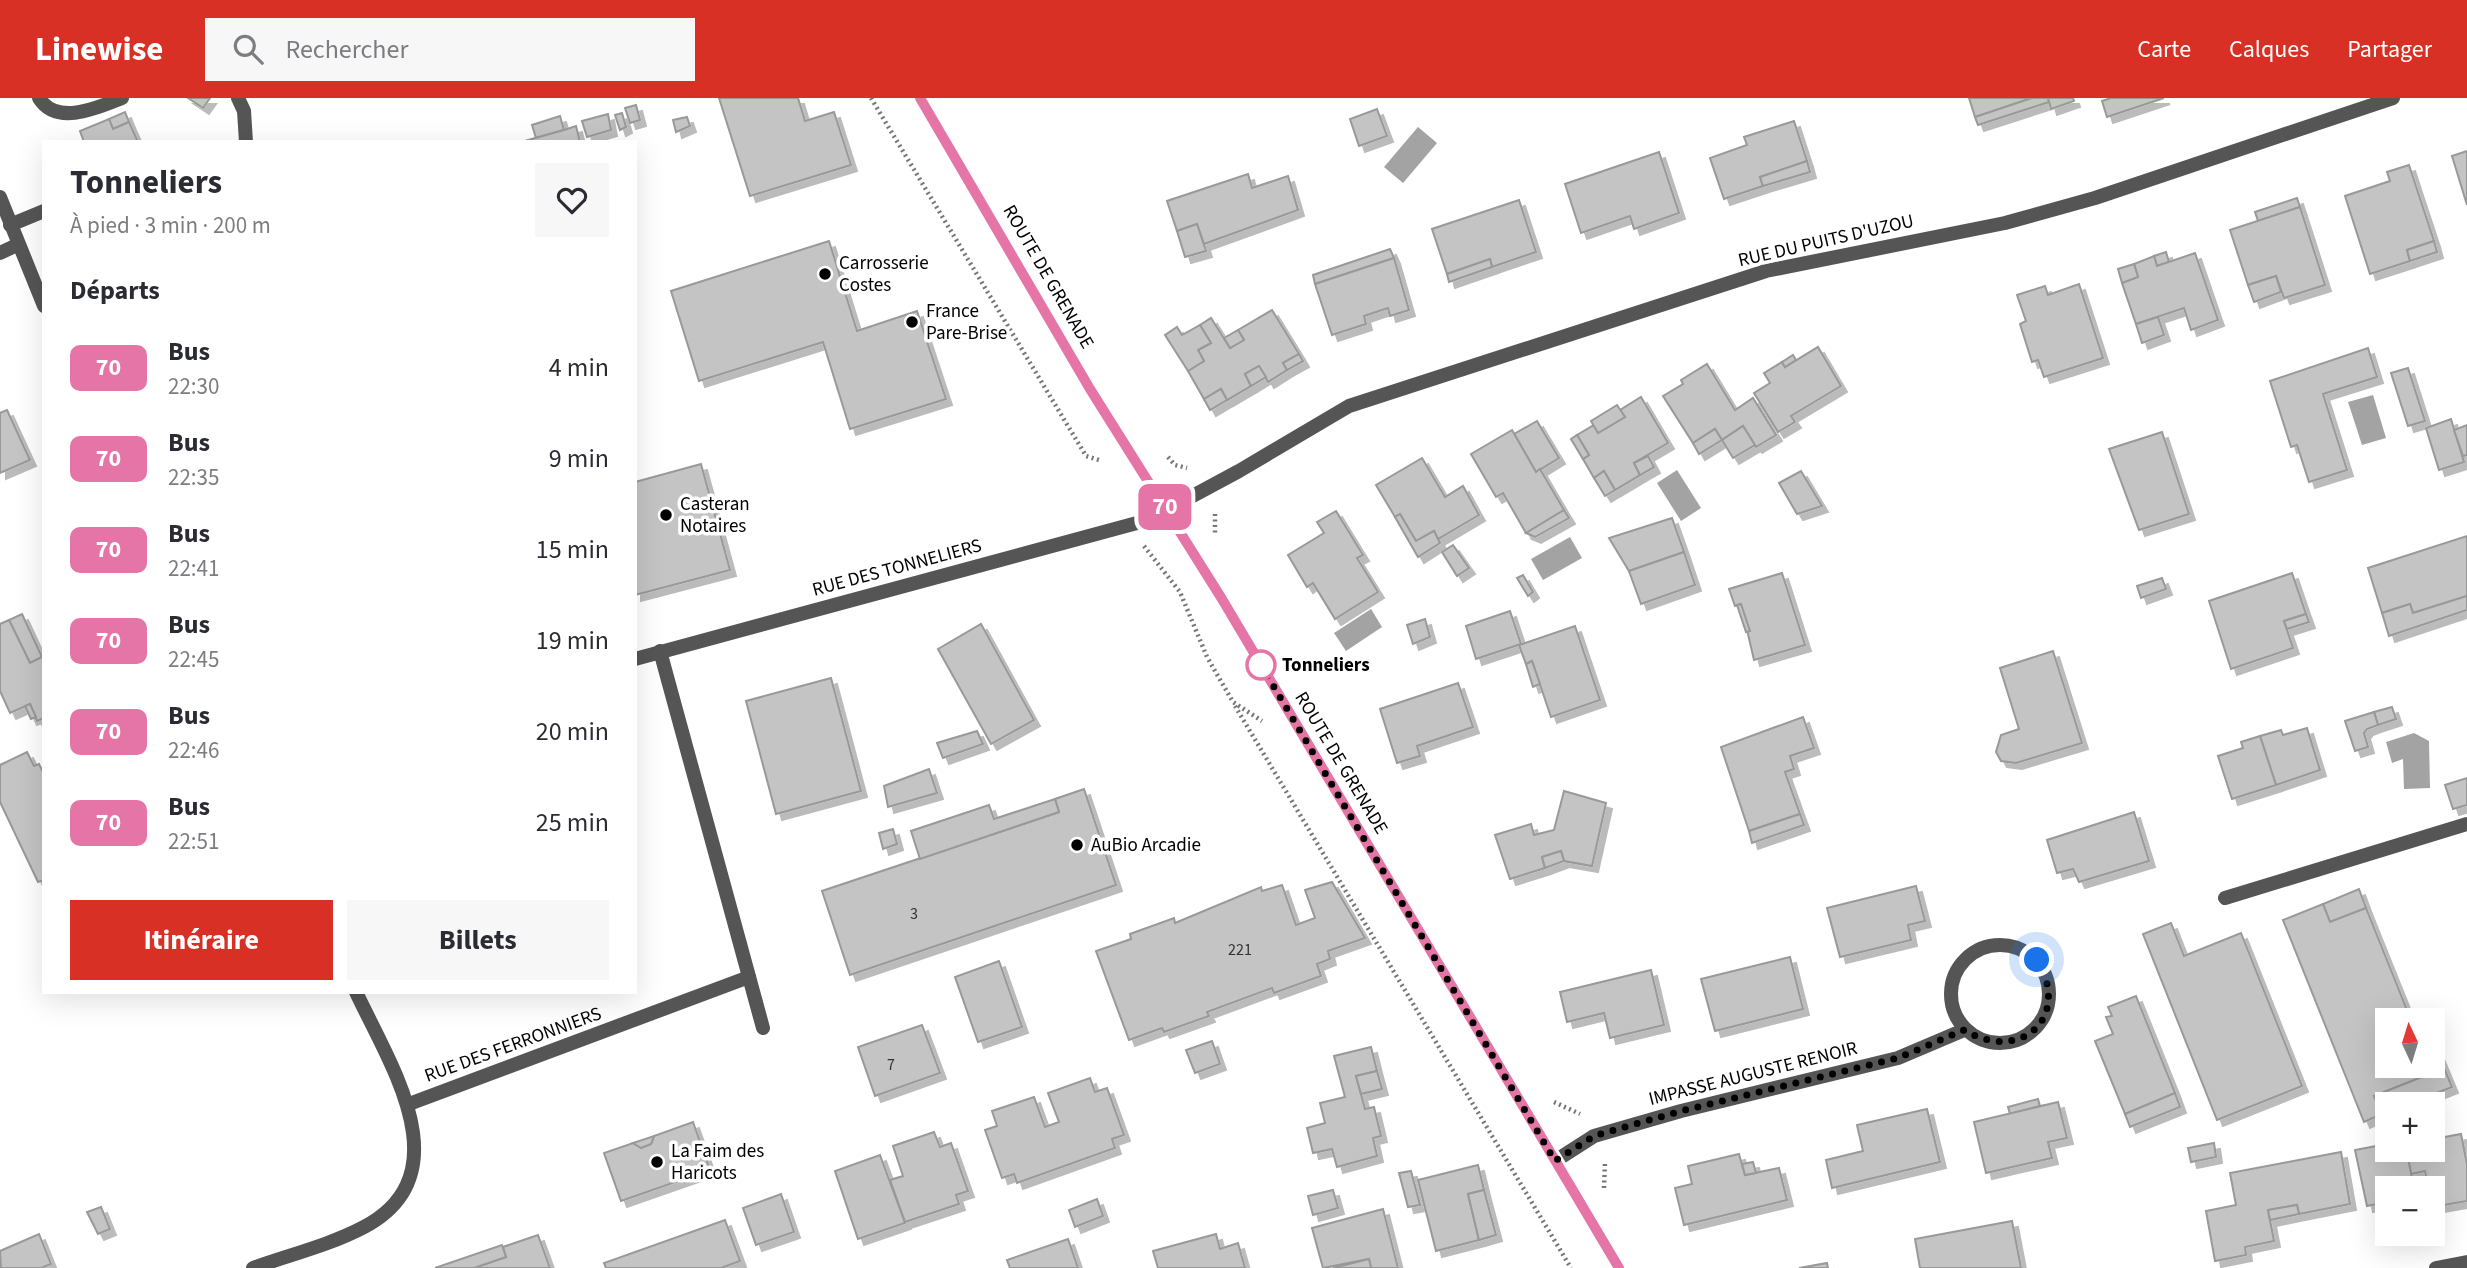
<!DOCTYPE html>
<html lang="fr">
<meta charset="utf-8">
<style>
:root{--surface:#fff;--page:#f7f7f7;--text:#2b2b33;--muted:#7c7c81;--accent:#d93025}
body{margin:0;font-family:"Source Sans 3",sans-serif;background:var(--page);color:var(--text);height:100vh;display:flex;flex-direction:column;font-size:26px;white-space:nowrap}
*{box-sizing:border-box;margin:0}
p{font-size:23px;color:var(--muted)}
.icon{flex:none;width:38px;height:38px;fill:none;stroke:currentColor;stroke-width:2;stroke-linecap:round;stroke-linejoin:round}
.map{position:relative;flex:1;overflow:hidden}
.drawer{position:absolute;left:42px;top:42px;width:595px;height:854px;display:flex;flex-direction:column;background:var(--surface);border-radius:0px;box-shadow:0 7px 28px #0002}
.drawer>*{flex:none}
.badge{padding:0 14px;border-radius:10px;font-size:24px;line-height:46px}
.needle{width:46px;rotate:356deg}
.buttons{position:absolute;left:2375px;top:910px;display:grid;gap:14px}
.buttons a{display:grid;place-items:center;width:70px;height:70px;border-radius:0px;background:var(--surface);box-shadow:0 7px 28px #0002;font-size:35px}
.you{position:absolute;width:35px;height:35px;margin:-18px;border:5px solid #fff;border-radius:50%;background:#1a73e8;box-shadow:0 0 0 10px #1a73e833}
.map>.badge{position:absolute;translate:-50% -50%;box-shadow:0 0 0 4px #fff}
h2{padding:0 28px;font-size:26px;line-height:63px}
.round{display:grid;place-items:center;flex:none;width:74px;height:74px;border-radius:0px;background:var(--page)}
.overview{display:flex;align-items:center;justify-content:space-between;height:119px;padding:0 28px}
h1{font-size:33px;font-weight:700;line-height:52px}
.cta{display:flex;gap:14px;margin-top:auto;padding:14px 28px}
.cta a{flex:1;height:80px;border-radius:0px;background:var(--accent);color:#fff;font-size:28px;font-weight:700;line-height:80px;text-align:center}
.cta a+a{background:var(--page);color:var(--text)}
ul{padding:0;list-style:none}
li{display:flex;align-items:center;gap:21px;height:91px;padding:0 28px}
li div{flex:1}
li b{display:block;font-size:26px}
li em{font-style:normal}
li .badge{min-width:77px;font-weight:700;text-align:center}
header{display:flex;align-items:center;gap:42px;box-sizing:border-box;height:98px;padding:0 35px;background:var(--accent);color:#fff}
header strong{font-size:33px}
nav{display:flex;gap:38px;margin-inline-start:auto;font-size:24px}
.search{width:490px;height:63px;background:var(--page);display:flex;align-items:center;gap:18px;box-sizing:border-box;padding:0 24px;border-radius:0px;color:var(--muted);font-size:26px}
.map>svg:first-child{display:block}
.water{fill:#a3a3a3}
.building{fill:#c4c4c4;stroke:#999;stroke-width:2;filter:url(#shadow)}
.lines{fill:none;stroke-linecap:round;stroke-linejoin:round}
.path{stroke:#777;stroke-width:4.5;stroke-dasharray:2 3.5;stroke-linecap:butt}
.service{stroke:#555;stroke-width:14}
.minor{stroke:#555;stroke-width:14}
.secondary{stroke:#222;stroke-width:14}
.line-casing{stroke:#fff;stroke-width:16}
.line{stroke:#e675a7;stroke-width:10}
.walk{stroke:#000;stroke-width:7;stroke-dasharray:0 12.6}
.poi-dot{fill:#000;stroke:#fff;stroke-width:2.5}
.stop-dot{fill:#fff;stroke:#e675a7;stroke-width:3.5}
.labels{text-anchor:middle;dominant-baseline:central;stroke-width:7;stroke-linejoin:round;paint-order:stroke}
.number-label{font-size:16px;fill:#313131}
.street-label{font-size:19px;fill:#000;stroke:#fff}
.poi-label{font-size:19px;fill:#000;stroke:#fff;text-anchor:start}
.stop-label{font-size:19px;font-weight:bold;fill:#000;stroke:#fff;text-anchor:start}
</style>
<header>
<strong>Linewise</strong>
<div class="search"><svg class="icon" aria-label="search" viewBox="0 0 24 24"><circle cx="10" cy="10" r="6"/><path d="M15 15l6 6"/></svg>Rechercher</div>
<nav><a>Carte</a><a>Calques</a><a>Partager</a></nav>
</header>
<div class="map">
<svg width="2467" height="1170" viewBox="0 0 2467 1170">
<defs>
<filter id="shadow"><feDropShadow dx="6" dy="6" stdDeviation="0" flood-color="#0004"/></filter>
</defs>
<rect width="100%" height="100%" fill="#fff"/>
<g class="water">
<path d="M1418,29L1437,45L1403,85L1384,69Z"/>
<path d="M2373,297L2386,340L2362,347L2348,304Z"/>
<path d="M1677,372L1701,410L1681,423L1657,385Z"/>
<path d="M1570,439L1582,460L1543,482L1531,461Z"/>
<path d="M1371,511L1382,529L1346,553L1334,535Z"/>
<path d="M2414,635L2429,643L2430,690L2404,691L2403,661L2392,665L2386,644Z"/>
</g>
<g class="building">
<path d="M188,0H210L203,10Z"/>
<path d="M719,0H798L805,23L834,14L851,67L750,98Z"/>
<path d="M1969,0H2032L1975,19Z"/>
<path d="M2032,0H2048L2049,4L1978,27L1975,19Z"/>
<path d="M2048,0H2073L2074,3L2051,11Z"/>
<path d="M2111,0H2164L2107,19L2102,3Z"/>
<path d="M636,7L640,22L630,25L625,10Z"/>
<path d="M1377,11L1387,38L1359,48L1350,21Z"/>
<path d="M125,14L129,24L113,31L109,21Z"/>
<path d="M622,15L626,29L620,32L615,17Z"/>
<path d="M608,16L611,32L587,39L582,23Z"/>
<path d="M560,18L564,32L536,40L532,27Z"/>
<path d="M687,19L690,28L676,34L673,22Z"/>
<path d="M109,21L113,31L129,24L138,44H84L80,33Z"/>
<path d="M1794,23L1807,63L1760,79L1763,88L1724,101L1710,60L1747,47L1744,39Z"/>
<path d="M576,28L580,44H521L564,32Z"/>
<path d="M2467,53V107L2452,58Z"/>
<path d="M1659,54L1679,115L1634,131L1630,118L1581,135L1565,86Z"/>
<path d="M1807,63L1810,74L1763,88L1760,79Z"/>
<path d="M2409,67L2434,143L2407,152L2410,163L2370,176L2345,98L2390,83L2387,74Z"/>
<path d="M1248,76L1252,90L1288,78L1298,112L1204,146L1197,126L1177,133L1167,103Z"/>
<path d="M2297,100L2300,109L2258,123L2255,114Z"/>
<path d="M1519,102L1536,154L1492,169L1490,161L1447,176L1432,131Z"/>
<path d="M2300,109L2325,187L2284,200L2276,178L2248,187L2230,132Z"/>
<path d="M1197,126L1206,153L1185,159L1177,133Z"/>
<path d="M829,143L857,233L917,213L946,301L850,331L823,244L699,283L671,193Z"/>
<path d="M2434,143L2437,154L2410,163L2407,152Z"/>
<path d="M1390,151L1394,160L1315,186L1313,177Z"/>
<path d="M2166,154L2169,164L2157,168L2154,158Z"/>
<path d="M2195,155L2218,222L2191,232L2184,210L2136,226L2122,185L2138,179L2134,166L2154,158L2157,168Z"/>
<path d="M1394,160L1409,212L1390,218L1388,210L1364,218L1366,226L1332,237L1315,186Z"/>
<path d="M1490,161L1492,169L1449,184L1447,176Z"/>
<path d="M2134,166L2138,179L2122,185L2118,171Z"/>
<path d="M2276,178L2281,194L2254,204L2248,187Z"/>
<path d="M2079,186L2103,260L2044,279L2038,262L2032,264L2020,226L2026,223L2017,197L2045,188L2048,197Z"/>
<path d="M1272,212L1299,256L1283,265L1287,272L1268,284L1259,268L1245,276L1251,288L1227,302L1221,291L1204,301L1188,273L1204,263L1198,252L1211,245L1200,227L1211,220L1230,250L1244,242L1238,232Z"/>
<path d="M2158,219L2164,237L2142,245L2136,226Z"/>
<path d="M1200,227L1211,245L1198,252L1204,263L1188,273L1165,237L1177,229L1182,237Z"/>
<path d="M1238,232L1244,242L1230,250L1224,240Z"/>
<path d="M1818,249L1841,288L1791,318L1795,324L1778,334L1754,295L1770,285L1764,275L1782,264L1785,269Z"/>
<path d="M2368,250L2377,279L2323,296L2347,372L2309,384L2297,347L2291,349L2270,283Z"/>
<path d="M1299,256L1303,263L1287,272L1283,265Z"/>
<path d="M1793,257L1796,262L1785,269L1782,264Z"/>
<path d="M1707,266L1735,312L1753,300L1776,337L1756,349L1743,328L1722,342L1715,331L1693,345L1663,298L1683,286L1681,282Z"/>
<path d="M1259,268L1266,279L1251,288L1245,276Z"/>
<path d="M2408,270L2425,323L2408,328L2391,275Z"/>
<path d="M1221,291L1227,302L1210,312L1204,301Z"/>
<path d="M1641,299L1668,345L1634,365L1640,377L1615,392L1604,373L1594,380L1583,361L1589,357L1577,337L1594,327L1598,335L1625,319L1620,312Z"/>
<path d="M1617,307L1625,319L1598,335L1591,323Z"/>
<path d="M7,312L30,362L0,375V315Z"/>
<path d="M2451,321L2464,364L2439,372L2426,330Z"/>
<path d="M1537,323L1559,360L1536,374L1514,336Z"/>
<path d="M2467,327V357L2463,358L2454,332Z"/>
<path d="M1743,328L1755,347L1733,360L1722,342Z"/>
<path d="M1715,331L1722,342L1699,356L1693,345Z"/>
<path d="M1512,332L1536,374L1540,371L1564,412L1526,435L1503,395L1496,399L1471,356Z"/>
<path d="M2162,334L2189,416L2139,432L2109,351Z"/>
<path d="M1577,337L1589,357L1583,361L1571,341Z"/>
<path d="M1648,358L1654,369L1640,377L1634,365Z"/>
<path d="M1422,360L1445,399L1463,388L1479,417L1438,441L1434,433L1416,443L1400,416L1395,419L1376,387Z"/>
<path d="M701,366L730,472L635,497V384Z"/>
<path d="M1604,373L1615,392L1605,398L1594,380Z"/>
<path d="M1801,373L1822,408L1797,416L1779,385Z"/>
<path d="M1564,412L1569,420L1535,439L1526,435Z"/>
<path d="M1336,413L1363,457L1357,460L1378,494L1335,521L1313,485L1307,489L1288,457L1324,435L1317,424Z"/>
<path d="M1400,416L1416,443L1434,433L1440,445L1418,459L1395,419Z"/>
<path d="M1672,420L1684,454L1629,473L1609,440Z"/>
<path d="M2467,438V498L2413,515L2410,506L2382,515L2368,470Z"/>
<path d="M1453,447L1469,470L1457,478L1442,454Z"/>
<path d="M1684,454L1695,487L1641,506L1629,473Z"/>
<path d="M1782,475L1805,547L1754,562L1741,506L1735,508L1729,491Z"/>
<path d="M2292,475L2306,516L2284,523L2293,550L2231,571L2209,503Z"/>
<path d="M1523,477L1533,494L1528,498L1517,480Z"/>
<path d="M2162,480L2166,491L2141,500L2137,488Z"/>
<path d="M2467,498V512L2389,538L2382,515L2410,506L2413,515Z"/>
<path d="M1741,506L1750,533L1746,534L1737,507Z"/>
<path d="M1510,513L1521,546L1476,561L1466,528Z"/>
<path d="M22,516L42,559L30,565L9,522Z"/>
<path d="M2306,516L2309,524L2287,531L2284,523Z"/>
<path d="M1425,521L1430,539L1413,546L1407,527Z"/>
<path d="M9,522L30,565L44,558V620L37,623L30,606L10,615L0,593V526Z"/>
<path d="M981,526L1034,622L991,646L938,551Z"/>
<path d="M1575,528L1600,602L1551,619L1532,563L1526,566L1519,547Z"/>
<path d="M2053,553L2082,645L2016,665L2001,663L1996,654L2001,637L2019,631L2000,570Z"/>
<path d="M1532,563L1540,586L1533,589L1526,566Z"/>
<path d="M831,580L861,693L776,716L746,603Z"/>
<path d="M1458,585L1473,629L1417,648L1420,658L1397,665L1380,611Z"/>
<path d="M30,606L36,619L31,621L25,608Z"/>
<path d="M2392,609L2396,621L2378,627L2374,614Z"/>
<path d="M2374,614L2378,627L2367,631L2364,635L2368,649L2355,653L2345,623Z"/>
<path d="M1803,619L1814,650L1790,658L1794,671L1785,674L1800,716L1749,733L1721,649Z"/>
<path d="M2307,630L2320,672L2276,687L2260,638L2281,632L2283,637Z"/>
<path d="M977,633L983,646L943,660L937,645Z"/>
<path d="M2260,638L2276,687L2232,701L2218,658L2243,650L2241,644Z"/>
<path d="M27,654L34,668L39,666L44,676V782L38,784L0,704V667Z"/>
<path d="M929,671L937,695L888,709L884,688Z"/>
<path d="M2467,680V707L2453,711L2445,687Z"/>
<path d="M1084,691L1116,787L850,877L822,793L1059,714L1055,701Z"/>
<path d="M1564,693L1606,705L1592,768L1564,763L1561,753L1542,759L1545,770L1510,781L1495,737L1531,726L1534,737L1554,732Z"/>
<path d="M1055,701L1059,714L920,761L911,733L989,707L994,721Z"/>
<path d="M2134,714L2149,763L2079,784L2073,771L2057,775L2047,742Z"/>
<path d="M1800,716L1804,727L1752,745L1749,733Z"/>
<path d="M893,731L897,746L883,751L879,735Z"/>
<path d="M1561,753L1564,763L1545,770L1542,759Z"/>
<path d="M1332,784L1365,840L1328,853L1330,861L1317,866L1321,878L1274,895L1272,890L1207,914L1209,918L1164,934L1162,930L1129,942L1096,853L1131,841L1130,836L1174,820L1175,825L1261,789L1262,793L1282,787L1296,827L1315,820L1305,792Z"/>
<path d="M1916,788L1925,823L1908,827L1911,842L1840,859L1827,810Z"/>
<path d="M2359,791L2366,810L2330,824L2323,806Z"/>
<path d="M2323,806L2330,824L2366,810L2411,922H2387V968H2429L2432,975L2374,998L2382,1016L2364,1024L2283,822Z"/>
<path d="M2171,825L2184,858L2241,835L2302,988L2217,1022L2143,836Z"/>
<path d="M1790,859L1803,911L1715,933L1701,881Z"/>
<path d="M999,863L1022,929L978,944L955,879Z"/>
<path d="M1651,872L1664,927L1610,940L1604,915L1567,924L1560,894Z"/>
<path d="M2136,898L2175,995L2125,1016L2095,943L2113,936L2106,919L2112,918L2108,909Z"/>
<path d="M922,927L940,975L875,998L858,949Z"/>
<path d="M2432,941L2452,989L2409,1006H2387V1015L2382,1016L2374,998L2432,975L2429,968H2432Z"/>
<path d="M1212,943L1220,966L1195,975L1186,952Z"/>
<path d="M1371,949L1377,973L1356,978L1365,1011L1374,1009L1381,1038L1373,1040L1377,1058L1337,1069L1332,1051L1313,1055L1307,1030L1325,1025L1320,1005L1345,999L1334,958Z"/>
<path d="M1377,973L1382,991L1361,996L1356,978Z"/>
<path d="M1090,980L1095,994L1107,990L1124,1037L1112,1041L1115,1050L1017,1085L1014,1076L1002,1080L985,1032L997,1028L992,1013L1034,999L1045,1029L1059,1024L1048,995Z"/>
<path d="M2175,995L2180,1009L2130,1029L2125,1016Z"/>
<path d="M2038,1001L2040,1008L2010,1016L2008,1009Z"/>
<path d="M2058,1004L2067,1040L2048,1044L2052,1060L1986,1075L1974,1024Z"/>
<path d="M1927,1011L1940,1064L1832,1090L1826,1062L1863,1053L1857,1027Z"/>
<path d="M693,1024L710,1072L621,1103L604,1055L633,1045L641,1050L651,1046L654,1038Z"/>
<path d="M2432,1033L2434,1041L2461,1036L2467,1066V1103L2432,1109V1090H2428L2425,1073L2411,1076L2406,1052H2432Z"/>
<path d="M934,1034L940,1049L951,1045L968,1093L956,1097L959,1106L905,1124L890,1082L903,1078L893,1048Z"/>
<path d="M654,1038L651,1046L641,1050L633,1045Z"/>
<path d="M2214,1045L2216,1059L2191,1064L2188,1050Z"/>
<path d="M2387,1046L2391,1063L2408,1060L2414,1090H2387V1104L2367,1108L2355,1052Z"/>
<path d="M2341,1054L2350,1106L2299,1116L2297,1107L2268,1112L2274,1143L2245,1149L2246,1157L2215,1163L2206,1113L2236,1107L2230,1075Z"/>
<path d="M1739,1056L1745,1077L1779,1070L1787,1102L1684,1127L1675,1090L1692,1086L1688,1068Z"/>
<path d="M880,1057L905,1125L858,1141L835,1073Z"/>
<path d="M1753,1064L1756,1075L1745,1077L1742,1066Z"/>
<path d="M1478,1067L1484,1092L1468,1096L1479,1142L1436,1153L1418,1082Z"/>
<path d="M1411,1073L1420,1107L1408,1109L1399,1075Z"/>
<path d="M1333,1092L1338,1110L1313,1117L1308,1098Z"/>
<path d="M1484,1092L1496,1137L1479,1142L1468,1096Z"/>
<path d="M781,1096L794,1134L756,1147L743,1110Z"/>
<path d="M1097,1101L1103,1118L1075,1129L1069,1112Z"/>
<path d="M2297,1107L2299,1116L2270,1122L2268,1112Z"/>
<path d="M101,1109L110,1131L98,1136L87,1114Z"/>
<path d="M1383,1111L1398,1170H1371L1369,1161L1323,1170L1312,1130Z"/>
<path d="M725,1122L740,1163L721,1170H606L604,1165Z"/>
<path d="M2012,1123L2021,1170H1920L1915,1141Z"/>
<path d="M39,1136L51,1166L41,1170H1L0,1153Z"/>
<path d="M1216,1136L1220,1151L1238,1145L1245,1170H1158L1153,1153Z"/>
<path d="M538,1137L550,1170H474L506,1159L503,1149Z"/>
<path d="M1068,1141L1078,1170H1010L1007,1162Z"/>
<path d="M502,1147L506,1159L474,1170H435Z"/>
<path d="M1369,1161L1371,1170H1333Z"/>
<path d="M1827,1165L1828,1170H1799Z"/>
</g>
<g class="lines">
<g class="path">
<path d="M871,0L1086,358L1102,363"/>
<path d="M1168,359L1175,367L1187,370"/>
<path d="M1215,416V436"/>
<path d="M1144,448L1180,494L1207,559L1233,604L1262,623"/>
<path d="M1235,608L1571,1170"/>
<path d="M1554,1004L1580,1016"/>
<path d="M1604,1090L1605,1064"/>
</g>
<g class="service">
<path d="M39,0C57,29 99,9 122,0"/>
<path d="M238,0L244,13L246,44"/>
<path d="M10,127L44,113"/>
<path d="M2436,1170L2467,1164"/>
</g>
<g class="minor">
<path d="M0,99L44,208"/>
<path d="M0,155L17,147"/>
<path d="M660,553L763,930"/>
<path d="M635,561L1148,422L1239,373L1349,308L1766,173L2005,125L2095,100L2393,0"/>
<path d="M2225,800L2467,726"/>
<circle cx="2000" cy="896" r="49"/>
<path d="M409,1006L749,879"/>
<path d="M1555,1063L1594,1038L1681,1013L1898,960L1964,932"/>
<path d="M253,1170C289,1157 330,1147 364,1129C464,1076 389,965 356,894"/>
</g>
<path class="secondary" d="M920,0L1090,291L1222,501L1619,1170"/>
</g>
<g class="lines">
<g class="line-casing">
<path id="line" d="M920,0L1090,291L1222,501L1619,1170"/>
</g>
<use href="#line" class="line"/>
<path class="walk" d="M1261,567L1555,1063L1594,1038L1681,1013L1898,960L1964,932C2021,966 2072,919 2037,862"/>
</g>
<g class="poi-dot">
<circle cx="825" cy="176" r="7"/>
<circle cx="912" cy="224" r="7"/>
<circle cx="666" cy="417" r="7"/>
<circle cx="1077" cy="747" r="7"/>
<circle cx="657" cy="1064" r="7"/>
</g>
<circle class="stop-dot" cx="1261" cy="567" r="14"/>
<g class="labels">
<g class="number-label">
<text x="914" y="816">3</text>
<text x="1240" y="852">221</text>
<text x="891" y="967">7</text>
</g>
<g class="street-label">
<text transform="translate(1826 143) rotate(-13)">RUE DU PUITS D'UZOU</text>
<text transform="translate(1048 179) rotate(60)">ROUTE DE GRENADE</text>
<text transform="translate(897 470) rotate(-15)">RUE DES TONNELIERS</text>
<text transform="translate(1341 665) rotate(59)">ROUTE DE GRENADE</text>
<text transform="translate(513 947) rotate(-20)">RUE DES FERRONNIERS</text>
<text transform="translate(1753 976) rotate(-14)">IMPASSE AUGUSTE RENOIR</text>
</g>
<g class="poi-label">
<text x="839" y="165">Carrosserie<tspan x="839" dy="22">Costes</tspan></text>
<text x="926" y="213">France<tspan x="926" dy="22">Pare-Brise</tspan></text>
<text x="680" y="406">Casteran<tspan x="680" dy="22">Notaires</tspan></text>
<text x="1091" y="747">AuBio Arcadie</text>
<text x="671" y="1053">La Faim des<tspan x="671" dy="22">Haricots</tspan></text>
</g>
<g class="stop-label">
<text x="1282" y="567">Tonneliers</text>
</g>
</g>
</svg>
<div class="buttons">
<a><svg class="needle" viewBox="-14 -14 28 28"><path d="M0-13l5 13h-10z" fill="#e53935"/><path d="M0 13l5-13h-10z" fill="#7c7c81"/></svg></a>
<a>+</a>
<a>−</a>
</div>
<div class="you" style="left:2037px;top:862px"></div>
<b class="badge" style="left:1165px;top:409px;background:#e675a7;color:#fff">70</b>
<section class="drawer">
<div class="overview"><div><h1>Tonneliers</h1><p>À pied · 3 min · 200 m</p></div><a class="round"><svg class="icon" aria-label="heart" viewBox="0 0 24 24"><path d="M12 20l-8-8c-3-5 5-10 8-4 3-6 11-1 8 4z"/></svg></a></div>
<h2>Départs</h2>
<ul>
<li><span class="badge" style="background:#e675a7;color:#fff">70</span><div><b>Bus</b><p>22:30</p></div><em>4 min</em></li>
<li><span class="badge" style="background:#e675a7;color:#fff">70</span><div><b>Bus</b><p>22:35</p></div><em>9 min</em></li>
<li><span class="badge" style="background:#e675a7;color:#fff">70</span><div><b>Bus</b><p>22:41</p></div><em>15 min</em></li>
<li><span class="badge" style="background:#e675a7;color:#fff">70</span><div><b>Bus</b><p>22:45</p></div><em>19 min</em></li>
<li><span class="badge" style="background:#e675a7;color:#fff">70</span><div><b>Bus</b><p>22:46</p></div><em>20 min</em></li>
<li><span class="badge" style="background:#e675a7;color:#fff">70</span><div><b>Bus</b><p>22:51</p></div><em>25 min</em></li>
</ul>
<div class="cta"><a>Itinéraire</a><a>Billets</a></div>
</section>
</div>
